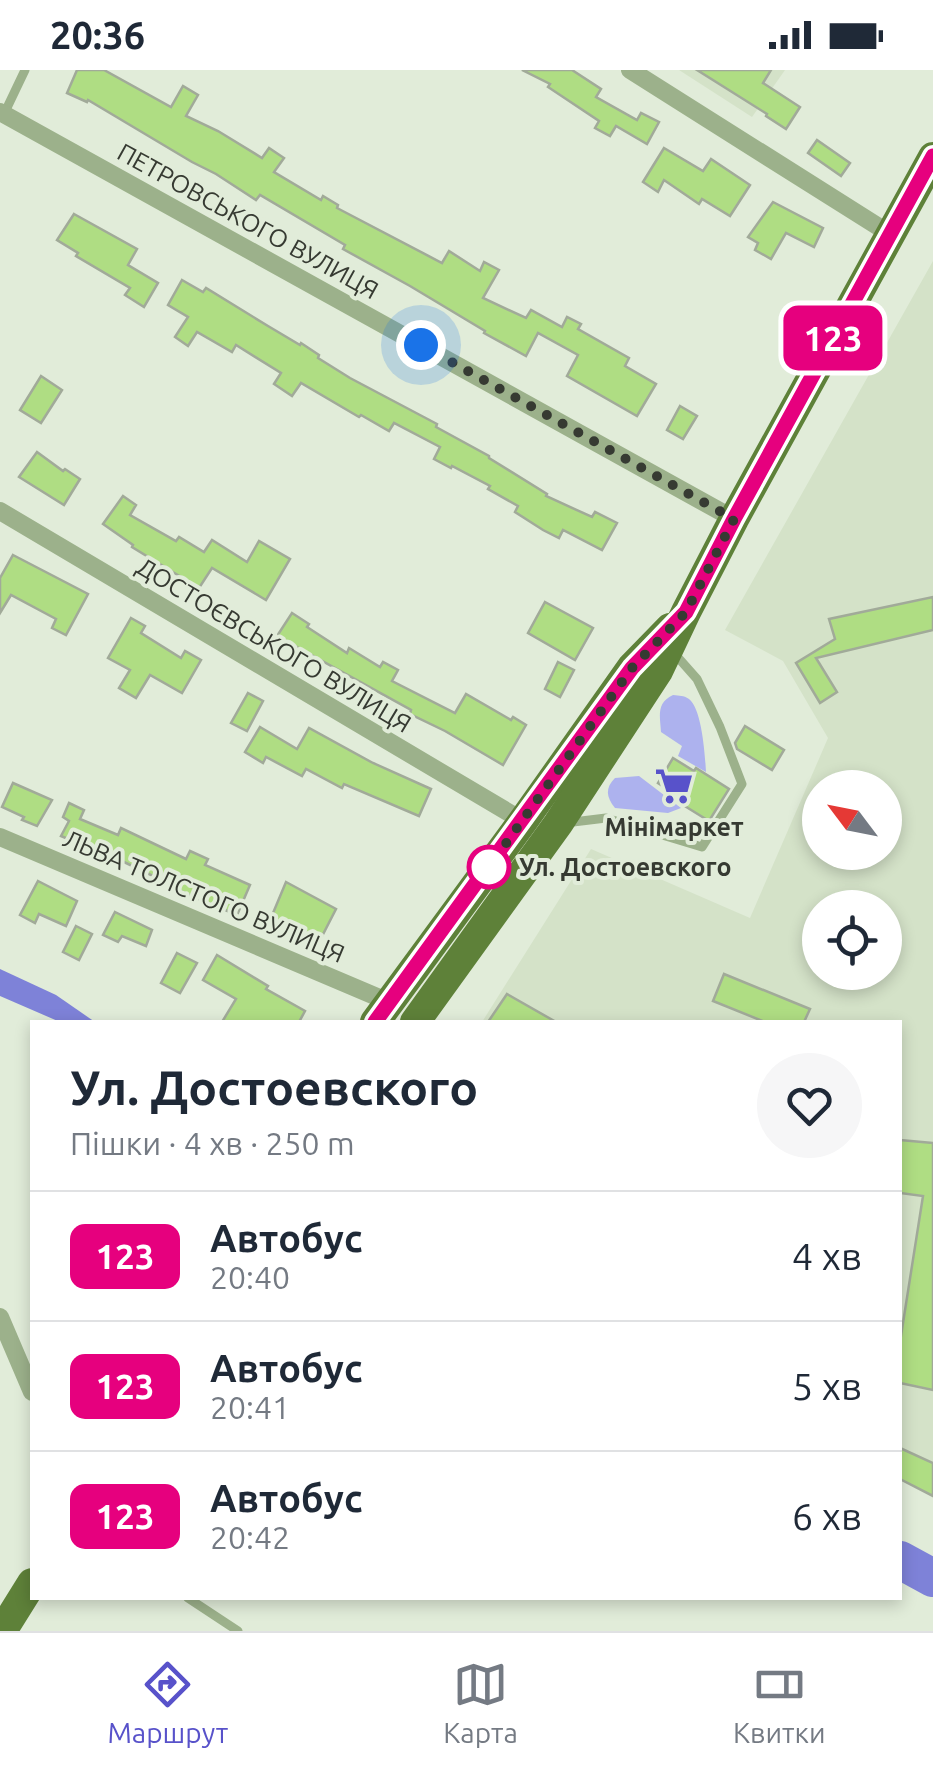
<!DOCTYPE html>
<html lang="uk">
<meta charset="utf-8">
<style>
:root{--surface:#fff;--page:#f6f6f7;--text:#1f2937;--muted:#747a83;--line:#e0e1e3;--accent:#5852ca}
body{margin:0;font-family:Ubuntu,sans-serif;background:var(--page);color:var(--text);height:100vh;display:flex;flex-direction:column;font-size:38px;white-space:nowrap}
*{box-sizing:border-box;margin:0}
p{font-size:32px;color:var(--muted)}
.icon{flex:none;width:55px;height:55px;fill:none;stroke:currentColor;stroke-width:2;stroke-linecap:round;stroke-linejoin:round}
.map{position:relative;flex:1;overflow:hidden}
.panel{position:absolute;left:30px;top:950px;width:872px;height:580px;display:flex;flex-direction:column;background:var(--surface);border-radius:0px;box-shadow:0 5px 15px #0003}
.panel>*{flex:none}
.badge{padding:0 20px;border-radius:15px;font-size:35px;line-height:65px}
.needle{width:65px;rotate:302deg}
.buttons{position:absolute;left:802px;top:700px;display:grid;gap:20px}
.buttons a{display:grid;place-items:center;width:100px;height:100px;border-radius:50%;background:var(--surface);box-shadow:0 5px 15px #0003;font-size:50px}
.you{position:absolute;width:50px;height:50px;margin:-25px;border:8px solid #fff;border-radius:50%;background:#1a73e8;box-shadow:0 0 0 15px #1a73e833}
.map>.badge{position:absolute;translate:-50% -50%;box-shadow:0 0 0 5px #fff}
.round{display:grid;place-items:center;flex:none;width:105px;height:105px;border-radius:52px;background:var(--page)}
.head{display:flex;align-items:center;justify-content:space-between;height:170px;padding:0 40px}
h1{font-size:48px;font-weight:700;line-height:75px}
ul{padding:0;list-style:none}
li{display:flex;align-items:center;gap:30px;height:130px;padding:0 40px;border-top:2px solid var(--line)}
li div{flex:1}
li b{display:block;font-size:38px}
li em{font-style:normal}
li .badge{min-width:110px;font-weight:700;text-align:center}
.status{display:flex;justify-content:space-between;align-items:center;height:70px;padding:0 50px;background:var(--surface);direction:ltr}
.status svg{height:28px;fill:currentColor}
.tab-bar{display:flex;justify-content:space-around;align-items:center;height:140px;border-top:2px solid var(--line);background:var(--surface);font-size:28px;color:var(--muted)}
.tab-bar a{display:grid;justify-items:center;gap:5px}
.tab-bar .on{color:var(--accent)}
.map>svg:first-child{display:block}
.built{fill:#d4e2c8;fill-rule:evenodd}
.green{fill:#adb2ee}
.water{fill:#7e82d8}
.lines{fill:none;stroke-linecap:round;stroke-linejoin:round}
.river{stroke:#7e82d8;stroke-width:38}
.building{fill:#afdd83;stroke:#a1aa99;stroke-width:2.5}
.lane{stroke:#9cb18b;stroke-width:9}
.street{stroke:#9cb18b;stroke-width:18}
.primary{stroke:#5e8139;stroke-width:30}
.line-casing{stroke:#fff;stroke-width:22}
.line{stroke:#e6007e;stroke-width:15}
.walk{stroke:#363a32;stroke-width:10;stroke-dasharray:0 18}
.stop-dot{fill:#fff;stroke:#e6007e;stroke-width:5}
.labels{text-anchor:middle;dominant-baseline:central;stroke-width:8;stroke-linejoin:round;paint-order:stroke}
.street-label{font-size:25px;fill:#363a32;stroke:#e1ecd9}
.poi-label{font-size:25px;font-weight:bold;fill:#363a32;stroke:#e1ecd9}
.stop-label{font-size:25px;font-weight:bold;fill:#363a32;stroke:#e1ecd9;text-anchor:start}
</style>
<div class="status"><b>20:36</b><svg viewBox="0 0 49 12"><path d="M0 12V9h3v3zM5 12V6h3v6zM10 12V3h3v9zM15 12V0h3v12zM26 1h20v11H26zM47 4h2v5h-2z"/></svg></div>
<div class="map">
<svg width="933" height="1561" viewBox="0 0 933 1561">
<rect width="100%" height="100%" fill="#e1ecd9"/>
<g class="built">
<path d="M679,0H785L752,47Z"/>
<path d="M933,191V1426L900,1409V952H482L591,779L750,848L828,668L783,591L725,560ZM820,718H885V782H820ZM820,838H885V902H820Z"/>
</g>
<g class="green">
<path d="M673,625C680,626 683,625 689,629C702,639 705,685 706,702L678,686L682,676L661,662C660,646 656,633 673,625Z"/>
<path d="M639,706L681,738L668,743L615,738C606,727 605,718 615,708Z"/>
</g>
<path class="water" d="M0,899L56,925L95,952H60L0,926Z"/>
<g class="lines">
<path class="river" d="M900,1490L933,1508"/>
</g>
<g class="building">
<path d="M77,0H104L171,37L183,16L198,25L186,46L218,61L262,88L269,78L284,88L274,102L321,130L323,126L338,135L337,138L442,193L449,181L480,201L484,192L499,200L483,228L526,248L531,240L562,257L567,247L581,254L578,259L629,288L625,296L656,314L637,346L567,306L578,285L538,263L526,286L484,263L485,261L410,216L343,179L345,175L260,125L256,130L216,104L192,92L88,30L87,32L67,23Z"/>
<path d="M522,0H572L601,19L596,27L637,50L641,43L659,52L647,74L616,56L610,66L595,58L599,51L548,17L550,14Z"/>
<path d="M697,0H771L763,13L800,37L786,59L766,46L767,44Z"/>
<path d="M817,70L850,93L841,106L808,83Z"/>
<path d="M664,78L703,101L711,89L750,115L730,146L702,129L699,134L664,110L658,122L643,112Z"/>
<path d="M773,132L823,158L814,177L786,163L771,189L755,180L758,173L748,167Z"/>
<path d="M74,144L137,179L128,195L158,213L144,237L125,225L130,218L76,186L78,183L57,170Z"/>
<path d="M182,210L203,222L206,218L268,256L300,275L301,273L319,285L318,288L350,308L437,354L436,357L489,386V388L547,424L546,426L592,447L595,442L617,453L602,480L563,460L559,468L543,460L515,442L518,436L488,419L490,416L452,396L451,398L434,389L440,377L394,353L389,361L361,345L359,347L301,313L292,326L274,314L281,303L236,275L232,282L197,262L188,276L175,267L188,247L168,235Z"/>
<path d="M41,306L62,320L41,353L20,340Z"/>
<path d="M680,336L697,346L683,369L667,360Z"/>
<path d="M37,382L63,401L65,399L80,409L64,435L19,407Z"/>
<path d="M123,426L136,435L130,445L176,471L179,467L204,482L212,470L247,492L259,471L290,489L266,530L212,498L199,518L132,477L133,475L103,454Z"/>
<path d="M13,485L88,524L66,565L52,558L56,549L11,525L0,543V508Z"/>
<path d="M933,527V560L816,588L837,622L820,633L796,593L835,569L829,549Z"/>
<path d="M545,532L593,558L575,590L528,563Z"/>
<path d="M292,543L309,554L307,557L347,583L349,578L380,597L383,592L398,600L392,611L455,643L466,624L511,650L513,647L526,655L503,695L445,661L410,644L411,640L277,566Z"/>
<path d="M131,548L145,556L141,563L181,588L185,581L201,590L182,623L150,605L136,628L119,618L130,600L108,588Z"/>
<path d="M558,592L574,600L560,627L545,619Z"/>
<path d="M248,623L263,631L247,661L231,653Z"/>
<path d="M745,656L784,680L772,700L737,679L735,673Z"/>
<path d="M260,657L297,679L309,658L373,693L431,719L419,746L344,714L342,718L306,699L302,706L266,687L263,693L245,682Z"/>
<path d="M673,688L694,701L696,698L729,719L709,751L675,730L678,726L658,713Z"/>
<path d="M13,713L52,730L37,756L22,750L24,747L2,737Z"/>
<path d="M69,733L84,740L80,749L118,765L121,758L186,789L190,781L208,789L205,795L250,815L237,845L173,818L174,816L124,792L61,766L69,751L63,747Z"/>
<path d="M38,811L77,831L66,856L39,844L35,853L20,845Z"/>
<path d="M286,812L336,839L318,874L284,857L283,861L268,855Z"/>
<path d="M115,842L152,860L146,876L122,866L118,872L103,865Z"/>
<path d="M76,856L92,864L79,890L63,882Z"/>
<path d="M177,883L197,893L180,923L161,913Z"/>
<path d="M217,885L268,916L266,919L305,941L299,952H222L236,929L203,910Z"/>
<path d="M724,904L810,939L804,952H765L713,931Z"/>
<path d="M507,924L556,952H488Z"/>
<path d="M900,1070L933,1073V1320L900,1313V1272L923,1126L900,1123Z"/>
<path d="M900,1378L933,1393V1426L900,1409Z"/>
</g>
<g class="lines">
<g class="lane">
<path d="M4,44L25,0"/>
<path d="M565,753L606,748L702,777L742,714L720,657L697,609L674,583"/>
<path d="M188,1528L238,1561"/>
</g>
<g class="street">
<path d="M630,0L890,164"/>
<path d="M0,42L734,449"/>
<path d="M0,441L523,751"/>
<path d="M0,767L389,932"/>
<path d="M0,1247L32,1322"/>
</g>
<g class="primary">
<path d="M375,952L523,751L632,597L670,558"/>
<path d="M415,952L558,754L658,601L686,542L734,449L933,87"/>
<path d="M2,1561L32,1513"/>
</g>
</g>
<g class="lines">
<g class="line-casing">
<path id="line" d="M375,952L632,598L686,542L734,449L933,86"/>
</g>
<use href="#line" class="line"/>
<path class="walk" d="M421,275L734,449L686,542L632,598L489,797"/>
</g>
<defs>
<g id="supermarket-bare" transform="scale(3)"><path d="M-6-5.5h2.5l.6 2H6L4.5 2H-2.5L-4.4-4H-6ZM-1.5 3.2a1.3 1.3 0 1 0 .1 0ZM3 3.2a1.3 1.3 0 1 0 .1 0Z" fill="#5852ca" stroke="#e1ecd9" stroke-width="2.5" paint-order="stroke"/></g>
</defs>
<g fill-rule="evenodd">
<use href="#supermarket-bare" x="674" y="716"/>
</g>
<circle class="stop-dot" cx="489" cy="797" r="20"/>
<g class="labels">
<g class="street-label">
<text transform="translate(248 151) rotate(29)">ПЕТРОВСЬКОГО ВУЛИЦЯ</text>
<text transform="translate(274 575) rotate(31)">ДОСТОЄВСЬКОГО ВУЛИЦЯ</text>
<text transform="translate(204 826) rotate(23)">ЛЬВА ТОЛСТОГО ВУЛИЦЯ</text>
</g>
<g class="poi-label">
<text x="674" y="757">Мінімаркет</text>
</g>
<g class="stop-label">
<text x="519" y="797">Ул. Достоевского</text>
</g>
</g>
</svg>
<div class="buttons">
<a><svg class="needle" viewBox="-14 -14 28 28"><path d="M0-13l5 13h-10z" fill="#e53935"/><path d="M0 13l5-13h-10z" fill="#747a83"/></svg></a>
<a><svg class="icon" aria-label="locate" viewBox="0 0 24 24"><circle cx="12" cy="12" r="6"/><path d="M12 2v4M12 18v4M2 12h4M18 12h4"/></svg></a>
</div>
<div class="you" style="left:421px;top:275px"></div>
<b class="badge" style="left:833px;top:268px;background:#e6007e;color:#fff">123</b>
<section class="panel">
<div class="head"><div><h1>Ул. Достоевского</h1><p>Пішки · 4 хв · 250 m</p></div><a class="round"><svg class="icon" aria-label="heart" viewBox="0 0 24 24"><path d="M12 20l-8-8c-3-5 5-10 8-4 3-6 11-1 8 4z"/></svg></a></div>
<ul>
<li><span class="badge" style="background:#e6007e;color:#fff">123</span><div><b>Автобус</b><p>20:40</p></div><em>4 хв</em></li>
<li><span class="badge" style="background:#e6007e;color:#fff">123</span><div><b>Автобус</b><p>20:41</p></div><em>5 хв</em></li>
<li><span class="badge" style="background:#e6007e;color:#fff">123</span><div><b>Автобус</b><p>20:42</p></div><em>6 хв</em></li>
</ul>
</section>
</div>
<nav class="tab-bar">
<a class="on"><svg class="icon" aria-label="directions" viewBox="0 0 24 24"><path d="M12 3l9 9-9 9-9-9zM9 14v-3h6M13 9l2 2-2 2"/></svg>Маршрут</a>
<a><svg class="icon" aria-label="map" viewBox="0 0 24 24"><path d="M3 6l6-2 6 2 6-2v14l-6 2-6-2-6 2zM9 4v14M15 6v14"/></svg>Карта</a>
<a><svg class="icon" aria-label="tickets" viewBox="0 0 24 24"><path d="M3 7h18v10H3zM15 7v10"/></svg>Квитки</a>
</nav>
